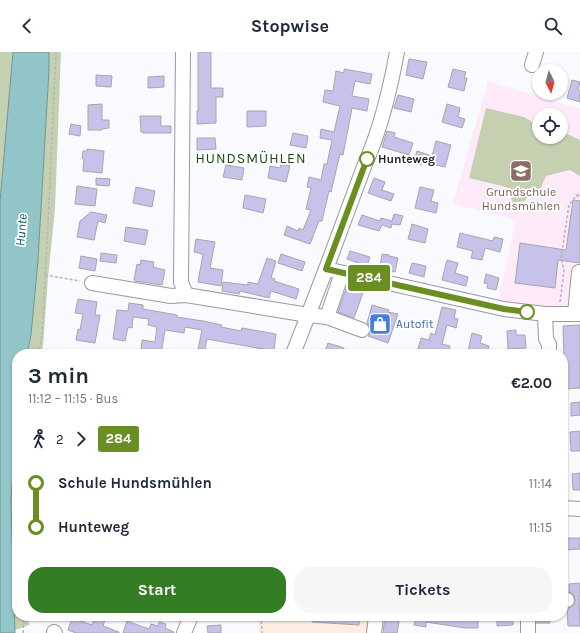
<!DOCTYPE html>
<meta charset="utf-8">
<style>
:root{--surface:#fff;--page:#f6f6f7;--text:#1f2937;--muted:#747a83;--accent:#347d24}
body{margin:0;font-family:Karla,sans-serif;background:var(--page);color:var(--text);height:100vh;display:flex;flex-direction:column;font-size:15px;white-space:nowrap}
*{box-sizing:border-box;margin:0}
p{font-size:13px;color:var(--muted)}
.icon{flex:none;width:22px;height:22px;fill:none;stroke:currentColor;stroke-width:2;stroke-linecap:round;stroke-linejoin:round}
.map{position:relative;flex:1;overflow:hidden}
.side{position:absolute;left:12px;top:297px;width:556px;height:272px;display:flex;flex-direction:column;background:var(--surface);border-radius:16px;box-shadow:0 1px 3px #0004}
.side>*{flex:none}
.badge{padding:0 8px;border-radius:3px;font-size:14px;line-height:26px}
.needle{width:26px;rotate:174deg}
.controls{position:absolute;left:532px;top:12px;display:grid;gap:8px}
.controls a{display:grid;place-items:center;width:36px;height:36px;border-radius:50%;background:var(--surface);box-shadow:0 1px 3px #0004;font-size:20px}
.map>.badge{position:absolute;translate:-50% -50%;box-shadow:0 0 0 2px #fff}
.legs{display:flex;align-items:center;gap:6px;height:44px;padding:0 16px;font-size:13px}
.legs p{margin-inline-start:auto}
.summary{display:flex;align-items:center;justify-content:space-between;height:68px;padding:0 16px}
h1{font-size:22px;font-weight:700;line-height:30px}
.action{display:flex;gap:8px;margin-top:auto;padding:8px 16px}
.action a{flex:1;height:46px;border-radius:16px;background:var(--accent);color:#fff;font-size:16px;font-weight:700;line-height:46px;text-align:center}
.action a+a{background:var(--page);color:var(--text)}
ul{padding:0 16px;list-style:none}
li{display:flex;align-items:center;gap:14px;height:44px;font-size:15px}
li i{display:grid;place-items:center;width:6px;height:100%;margin:0 5px;background:currentColor}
li i::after{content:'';width:10px;height:10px;margin:-5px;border:3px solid;border-radius:50%;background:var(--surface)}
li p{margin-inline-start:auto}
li:first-child i{background:linear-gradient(#0000 50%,currentColor 0)}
li:last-child i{background:linear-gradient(currentColor 50%,#0000 0)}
header{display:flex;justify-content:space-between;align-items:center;height:52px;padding:0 16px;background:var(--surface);font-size:18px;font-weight:700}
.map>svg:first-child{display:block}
.commercial{fill:#feede1}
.education{fill:#feeaf9;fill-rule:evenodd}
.green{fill:#c4d0b0}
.water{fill:#91c5c7;stroke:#6f9496}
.building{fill:#c6c2e9;stroke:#a6a6ad}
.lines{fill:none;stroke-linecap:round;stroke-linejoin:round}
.minor-casing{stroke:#9799a1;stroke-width:16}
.path{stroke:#b5b6ba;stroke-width:1.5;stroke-dasharray:3 2;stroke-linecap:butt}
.minor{stroke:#fff;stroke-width:14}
.line-1-casing{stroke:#fff;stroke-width:9}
.line-1{stroke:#6b8e23;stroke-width:6}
.stop-1-dot{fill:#fff;stroke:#6b8e23;stroke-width:2}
.labels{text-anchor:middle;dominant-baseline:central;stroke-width:3.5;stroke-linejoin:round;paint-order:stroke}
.stop-label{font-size:12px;font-weight:bold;fill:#202124;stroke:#fff;text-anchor:start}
.education-label{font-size:12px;fill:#785e54;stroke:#fff}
.shop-label{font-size:12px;fill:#366cbe;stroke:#fff;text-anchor:start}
.water-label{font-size:13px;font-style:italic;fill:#0a5659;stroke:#fff}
.quarter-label{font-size:14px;letter-spacing:1px;fill:#1a4910;stroke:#fff}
</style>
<header><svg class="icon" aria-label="back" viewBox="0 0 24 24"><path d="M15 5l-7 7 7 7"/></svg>Stopwise<svg class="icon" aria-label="search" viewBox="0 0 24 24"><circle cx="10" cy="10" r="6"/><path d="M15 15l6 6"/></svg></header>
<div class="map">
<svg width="580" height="581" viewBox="0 0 580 581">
<rect width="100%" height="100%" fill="#f9fafe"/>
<path class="commercial" d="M205,564H373L371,581H259V565Z"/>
<path class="education" d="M488,29L580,57V255H545L507,251L498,249L516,168L453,152ZM539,63H561V85H539Z"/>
<g class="green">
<path d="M0,0H13L0,150Z"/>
<path d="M49,0H61L55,157L48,226L43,294L41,302H27L31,283L38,208L49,18Z"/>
<path d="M486,56L524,65L539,74V85H557L559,86L567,82L580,88V124L570,118L546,124L541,135L536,140L529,141L525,149L513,151L506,135L469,126Z"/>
<path d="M17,357V564H28L29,573L15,578L11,449Z"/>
</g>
<path class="water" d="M13,0H49V18L38,208L31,283L27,302H17V357L11,449L15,581H0V150Z"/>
<g class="building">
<path d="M198,0H211V36H223V45H216V71L197,72V59H198Z"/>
<path d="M409,7L427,10L423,27L406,23Z"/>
<path d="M344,17L372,22L370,32L355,29L352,44L369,47L367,59L352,56L343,103L340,102L331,140L329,139L322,169H319L310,192L284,183L287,174L298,179L299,176L303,178L311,158L306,157L311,136L307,135L309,125L321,128L324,112H327L332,88L320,86L321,77L334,80L340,54L323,50L325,38L333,39L336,19L344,21Z"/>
<path d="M453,17L466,20L464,26H467L464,39L448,35Z"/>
<path d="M96,23L112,24L111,35L96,34Z"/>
<path d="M164,24V35L148,36V25Z"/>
<path d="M572,28L580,30L578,38L580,39V50L567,46Z"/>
<path d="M398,43L414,47L411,60L394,56Z"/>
<path d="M102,52V68H109V76L102,77V78H88V53Z"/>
<path d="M447,52L460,56L458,65L465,67L462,76L442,70Z"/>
<path d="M247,59H266V74L247,75Z"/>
<path d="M140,64H161V74H171V81H143V80H141Z"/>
<path d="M71,72L81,74L80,84L69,82Z"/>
<path d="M387,79L395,81L394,85L413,91L409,103L382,95Z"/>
<path d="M293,81L308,84L306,96L290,93Z"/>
<path d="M197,86H215L216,97L197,98Z"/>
<path d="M436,89L451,93L445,115L422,110L421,113L413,111L417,99L432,104Z"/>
<path d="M87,97L104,99L102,121L83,119L84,107L82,106L83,99H87Z"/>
<path d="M281,112L290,114L286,130L268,126L270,114L280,116Z"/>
<path d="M226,113L244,116L242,128L223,125Z"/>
<path d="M96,126L110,127L109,134L96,133Z"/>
<path d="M374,126L385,130L382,138L394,142L391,149L368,141Z"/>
<path d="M77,134L97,137L95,154L75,152Z"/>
<path d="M136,135L155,139L152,155L133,151Z"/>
<path d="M420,135L434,138L431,149L438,151L436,161L415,156Z"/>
<path d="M245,143L266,147L263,161L243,156Z"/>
<path d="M573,148L580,149V211L558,208L555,236L515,231L520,191L566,198Z"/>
<path d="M91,160L107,163L105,171L98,169L94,188L77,185L80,169Z"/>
<path d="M394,162L403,164L400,173L392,172L391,176L382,173L379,179L358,173L362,163L380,169L381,166L392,169Z"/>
<path d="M412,172L428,177L425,191L408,187Z"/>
<path d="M126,175L148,178L145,193L124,189Z"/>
<path d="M460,181L493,189L494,185L503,187L500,200L485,196L482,208L471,206L473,199L457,195Z"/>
<path d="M196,187L215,190L210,216L223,218L221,234L198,230L203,202L194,200Z"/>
<path d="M350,199L370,205L367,214L347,207Z"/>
<path d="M101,201L117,203L116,211L100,209Z"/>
<path d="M281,202L305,210L302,219L278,211Z"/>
<path d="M382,202L389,203V204L398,206L395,220L387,219L386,222L379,220Z"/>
<path d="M81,204L97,207L95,219L79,216Z"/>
<path d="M267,206L276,209L271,226L275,227L274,229L299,237L296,247L271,239L269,246L240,239L239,242L222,239L223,230L248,233V230L258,232Z"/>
<path d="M141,208L154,210L153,215L165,218L162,233L135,229V228H134L137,212L140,213Z"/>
<path d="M447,208L458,211L455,221L468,225L466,234L442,228Z"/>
<path d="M412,211L426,214L424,225L409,221Z"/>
<path d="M486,222L499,226L496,238L487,236L488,232L484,231Z"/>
<path d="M348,231L365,235L354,266L338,260Z"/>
<path d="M78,247L97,250L95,263H100L95,291L76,288L78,277L80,278L83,262L75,261Z"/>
<path d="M129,251L143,253V257L177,263V265L203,269L222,273L221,275L241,279L242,276L276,282L274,299L207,287L204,302H197L202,278L185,275L184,281L165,278L161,302L141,299L142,288L155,290L157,275L148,273L149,267L133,265L132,276L128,275L125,289L113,287L117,258L128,259Z"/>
<path d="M372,253L389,258L388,260L398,262L388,291L368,284L370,281V277L369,273L367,271Z"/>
<path d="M442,255L456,258L454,266L458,267L456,276L447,273L442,292L450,294L448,302H437L418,297L421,286L429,288L431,281L435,283Z"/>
<path d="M580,273V336L565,337L563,274Z"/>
<path d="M516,278V283H525L526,296L508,297L507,279Z"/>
<path d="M472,281L482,284L480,291L489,294L487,302H479L468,299Z"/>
<path d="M328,291L344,296L342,302H324Z"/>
<path d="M580,350V363L571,364V351Z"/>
<path d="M580,379V399H571L570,380Z"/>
<path d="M580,421V438H573L572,422Z"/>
<path d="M563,486H580V497L563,498Z"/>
<path d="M580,531V544H579L580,574H568L567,557H569V556L574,553L575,548L574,543L572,541L569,540V532Z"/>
<path d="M95,564H106L103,574L119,580V581H76L68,578L72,566L92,573Z"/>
<path d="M312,564H360L359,573L312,570Z"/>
<path d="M385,564H400L397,581H383Z"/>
<path d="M416,564H478V576H465L426,570V575L414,573Z"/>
<path d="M497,564H513V573L497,574Z"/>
<path d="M536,564H549L550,571H536Z"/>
<path d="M127,569L149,577L151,572L158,574L159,570L166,572L165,576L174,580V581H123Z"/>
<path d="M221,573V581H208L207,574Z"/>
</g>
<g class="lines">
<g class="minor-casing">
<g id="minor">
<path d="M183,0L181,230L186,243"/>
<path d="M532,13L536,0"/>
<path d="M326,217L504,257L545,262H580"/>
<path d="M92,231L171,244L186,243L308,263L327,265L362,278"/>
<path d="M545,262L546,287L549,292V302"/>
<path d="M575,262L579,220"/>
<path d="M327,265L342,221"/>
<path d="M293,302L326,217L365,112C381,77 390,38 397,0"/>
<path d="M563,456L580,457"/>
<path d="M563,548H567"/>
<path d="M528,564V581"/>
<path d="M54,580L55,581"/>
<path d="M184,581L191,564"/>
<path d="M374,581L376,564"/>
</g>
</g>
<g class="path">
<path d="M576,144L580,141"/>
<path d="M45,223L80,229"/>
<path d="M560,250L564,218L561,206L569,153L576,144H580"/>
<path d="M38,302L42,284L47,190L56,0"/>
<path d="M261,564L262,581"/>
<path d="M23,581L24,564"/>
</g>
<use href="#minor" class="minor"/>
</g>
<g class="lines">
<g class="line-1-casing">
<path id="line-1" d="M367,107L326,217L504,257L527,260"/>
</g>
<use href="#line-1" class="line-1"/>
</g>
<defs>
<g id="school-square" transform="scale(1.15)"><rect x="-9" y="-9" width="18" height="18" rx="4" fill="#8d6e63" stroke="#fff"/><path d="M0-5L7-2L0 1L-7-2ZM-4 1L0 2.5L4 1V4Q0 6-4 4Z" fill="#fff"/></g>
<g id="shop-square" transform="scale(1.15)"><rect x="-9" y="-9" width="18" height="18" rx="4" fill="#3f7fe0" stroke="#fff"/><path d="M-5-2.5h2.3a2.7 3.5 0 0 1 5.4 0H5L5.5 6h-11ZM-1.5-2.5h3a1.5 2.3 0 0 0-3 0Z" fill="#fff"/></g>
</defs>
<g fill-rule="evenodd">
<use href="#school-square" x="521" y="119"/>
<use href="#shop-square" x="380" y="272"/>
</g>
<g class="stop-1-dot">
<circle cx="367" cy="107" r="7"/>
<circle cx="527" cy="260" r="7"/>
</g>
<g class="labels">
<g class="stop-label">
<text x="378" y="107">Hunteweg</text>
</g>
<g class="education-label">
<text x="521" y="140">Grundschule<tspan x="521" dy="14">Hundsmühlen</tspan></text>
</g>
<g class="shop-label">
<text x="396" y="272">Autofit</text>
</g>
<g class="water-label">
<text transform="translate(21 178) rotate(-86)">Hunte</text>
</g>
<g class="quarter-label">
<text x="251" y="106">HUNDSMÜHLEN</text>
</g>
</g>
</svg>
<div class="controls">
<a><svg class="needle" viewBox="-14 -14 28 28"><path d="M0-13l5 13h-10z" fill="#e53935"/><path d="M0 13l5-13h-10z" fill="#747a83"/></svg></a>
<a><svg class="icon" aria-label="locate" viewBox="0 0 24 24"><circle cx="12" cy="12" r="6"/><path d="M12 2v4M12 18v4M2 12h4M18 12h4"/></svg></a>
</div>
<b class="badge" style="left:369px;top:226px;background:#6b8e23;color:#fff">284</b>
<section class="side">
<div class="summary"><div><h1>3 min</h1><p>11:12 – 11:15 · Bus</p></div><b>€2.00</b></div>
<div class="legs"><svg class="icon" aria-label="walk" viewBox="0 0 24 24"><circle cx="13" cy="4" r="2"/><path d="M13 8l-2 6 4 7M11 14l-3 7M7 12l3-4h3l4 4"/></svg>2<svg class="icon" aria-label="forward" viewBox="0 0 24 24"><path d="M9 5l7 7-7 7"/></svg><b class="badge" style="background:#6b8e23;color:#fff">284</b></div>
<ul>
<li><i style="color:#6b8e23"></i><b>Schule Hundsmühlen</b><p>11:14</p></li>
<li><i style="color:#6b8e23"></i><b>Hunteweg</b><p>11:15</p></li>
</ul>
<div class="action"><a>Start</a><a>Tickets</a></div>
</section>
</div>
